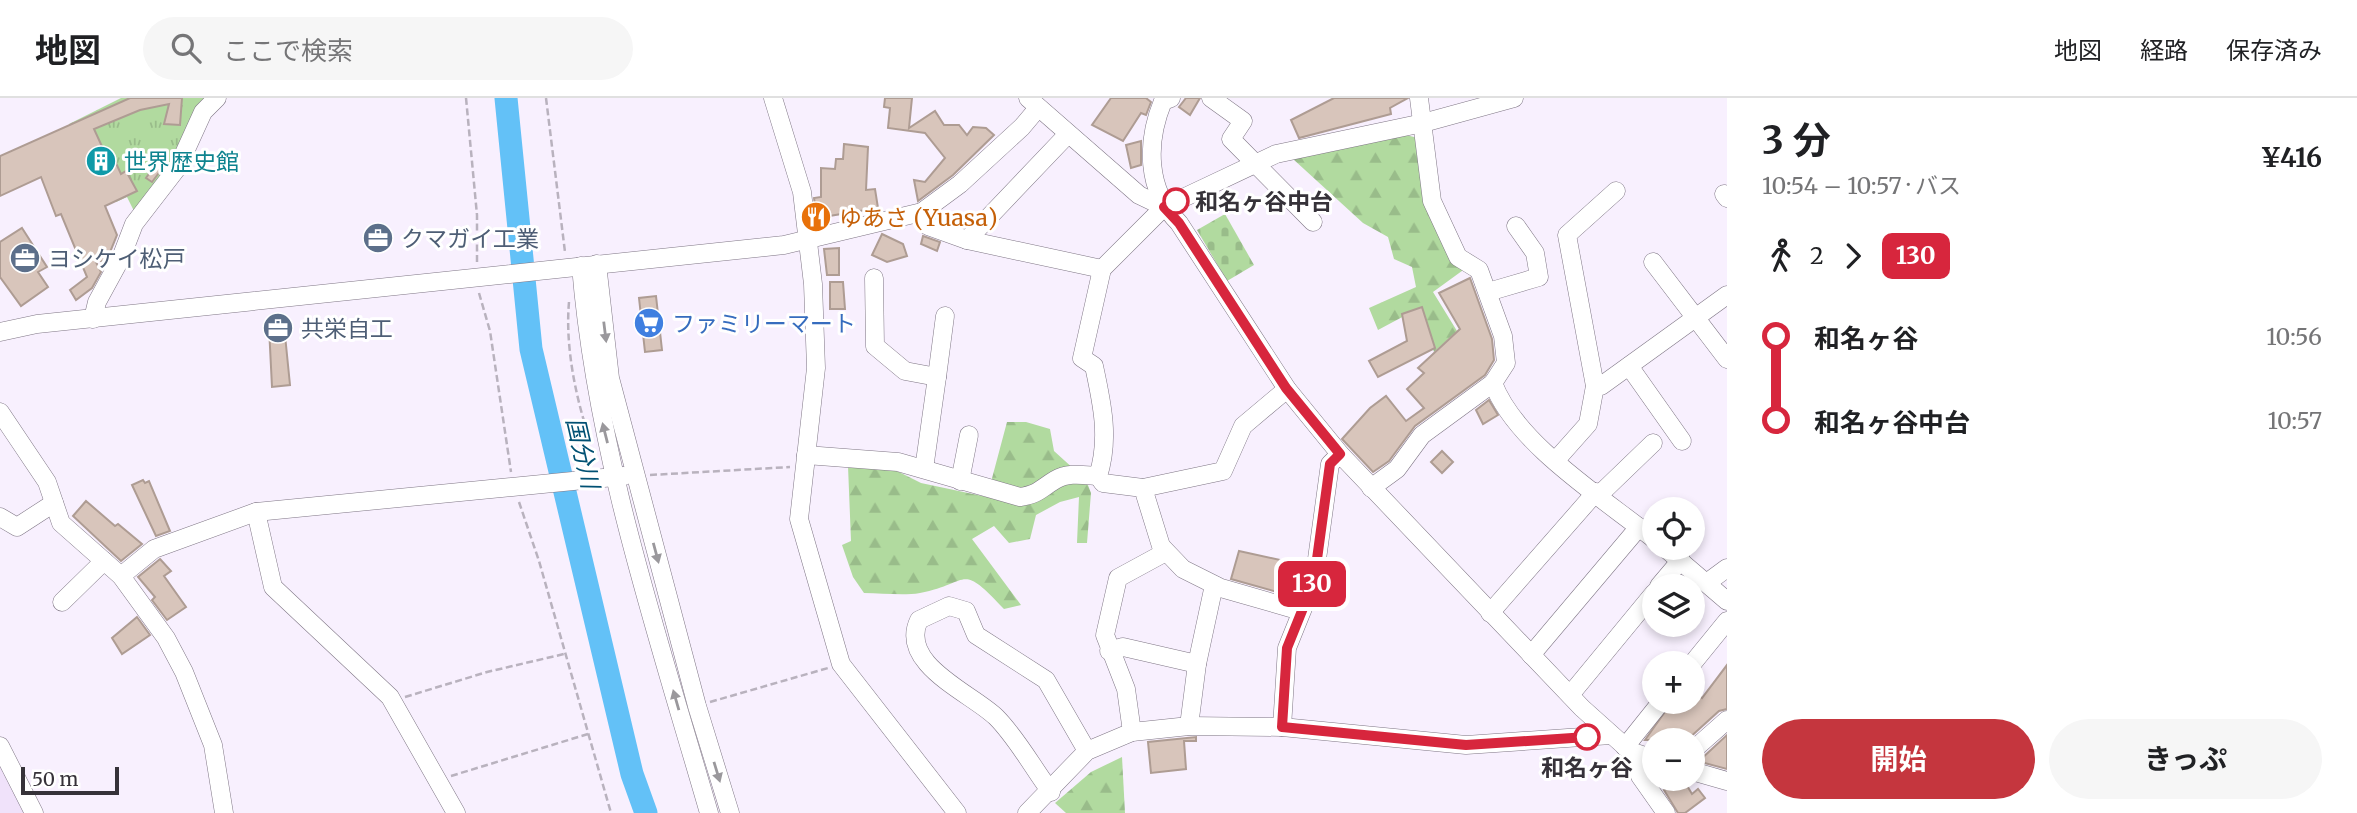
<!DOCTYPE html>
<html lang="ja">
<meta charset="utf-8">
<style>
:root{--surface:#fff;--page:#f6f6f6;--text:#202124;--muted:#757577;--line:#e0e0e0;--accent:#c5363e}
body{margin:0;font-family:Merriweather,"Noto Sans JP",serif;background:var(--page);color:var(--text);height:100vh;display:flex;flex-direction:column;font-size:26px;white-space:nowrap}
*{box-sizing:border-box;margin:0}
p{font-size:23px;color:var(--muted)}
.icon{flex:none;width:38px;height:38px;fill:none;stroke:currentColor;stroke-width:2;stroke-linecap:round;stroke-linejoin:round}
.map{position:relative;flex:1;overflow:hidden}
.sheet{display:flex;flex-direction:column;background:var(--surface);width:630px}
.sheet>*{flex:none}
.badge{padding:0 14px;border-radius:10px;font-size:24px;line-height:46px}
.fabs{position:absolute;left:1642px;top:399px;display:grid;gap:14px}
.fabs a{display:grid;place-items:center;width:63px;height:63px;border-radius:50%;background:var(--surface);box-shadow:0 4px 10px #0003;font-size:35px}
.scale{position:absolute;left:21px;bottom:18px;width:98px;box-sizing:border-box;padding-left:7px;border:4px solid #363239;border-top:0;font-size:19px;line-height:24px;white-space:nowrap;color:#363239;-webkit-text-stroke:5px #fff;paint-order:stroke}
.map>.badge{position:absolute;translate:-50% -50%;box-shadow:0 0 0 4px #fff}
.legs{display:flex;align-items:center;gap:10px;height:77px;padding:0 35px;font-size:23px}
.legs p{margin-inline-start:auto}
.headline{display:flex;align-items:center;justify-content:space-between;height:119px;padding:0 35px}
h1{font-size:38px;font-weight:700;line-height:52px}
.button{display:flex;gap:14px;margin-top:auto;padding:14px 35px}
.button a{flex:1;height:80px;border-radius:42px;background:var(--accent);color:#fff;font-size:28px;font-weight:700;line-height:80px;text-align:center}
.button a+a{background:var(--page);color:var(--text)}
ul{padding:0 35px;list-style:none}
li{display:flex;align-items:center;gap:24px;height:84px;font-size:26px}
li i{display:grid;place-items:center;width:10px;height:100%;margin:0 9px;background:currentColor}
li i::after{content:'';width:18px;height:18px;margin:-9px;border:5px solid;border-radius:50%;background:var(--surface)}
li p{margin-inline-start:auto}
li:first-child i{background:linear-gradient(#0000 50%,currentColor 0)}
li:last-child i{background:linear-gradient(currentColor 50%,#0000 0)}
header{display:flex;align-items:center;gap:42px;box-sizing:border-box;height:98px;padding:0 35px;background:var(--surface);border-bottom:2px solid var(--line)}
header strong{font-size:33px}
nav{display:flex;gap:38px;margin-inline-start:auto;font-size:24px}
.search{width:490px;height:63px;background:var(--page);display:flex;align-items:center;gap:18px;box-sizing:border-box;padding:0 24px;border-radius:38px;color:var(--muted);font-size:26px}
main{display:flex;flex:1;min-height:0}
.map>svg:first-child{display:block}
.built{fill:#f0e2fa}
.forest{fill:url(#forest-firs)}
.cemetery{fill:url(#cemetery-stones)}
.park{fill:url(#park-tufts)}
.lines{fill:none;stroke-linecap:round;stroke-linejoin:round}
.river{stroke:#63c1f7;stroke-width:23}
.building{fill:#d8c5bb;stroke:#ae9c93;stroke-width:2}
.minor-casing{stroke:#7f7685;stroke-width:19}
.path{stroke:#b9b2be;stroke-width:2.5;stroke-dasharray:7 3.5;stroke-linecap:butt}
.minor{stroke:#fff;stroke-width:18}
.oneway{fill:#9a989c}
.line-1-casing{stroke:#fff;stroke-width:16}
.line-1{stroke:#d7263d;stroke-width:10}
.stop-1-dot{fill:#fff;stroke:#d7263d;stroke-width:3.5}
.labels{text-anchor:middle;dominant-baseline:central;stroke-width:6;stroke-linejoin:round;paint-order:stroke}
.culture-label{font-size:23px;fill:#0d838f;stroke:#fff;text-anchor:start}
.stop-label{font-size:23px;font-weight:bold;fill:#363239;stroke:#fff;text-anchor:start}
.food-label{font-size:23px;fill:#c56008;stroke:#fff;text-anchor:start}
.service-label{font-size:23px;fill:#4e5e75;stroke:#fff;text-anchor:start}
.shop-label{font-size:23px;fill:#366cbe;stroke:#fff;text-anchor:start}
.water-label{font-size:24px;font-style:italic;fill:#005073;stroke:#fff}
</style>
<header>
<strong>地図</strong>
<div class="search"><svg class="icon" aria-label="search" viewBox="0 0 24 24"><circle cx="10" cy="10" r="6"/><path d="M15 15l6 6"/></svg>ここで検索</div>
<nav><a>地図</a><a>経路</a><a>保存済み</a></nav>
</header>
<main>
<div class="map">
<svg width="1727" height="715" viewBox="0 0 1727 715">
<defs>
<pattern id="forest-firs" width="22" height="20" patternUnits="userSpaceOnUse" patternTransform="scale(1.75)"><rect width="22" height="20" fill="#b1da9f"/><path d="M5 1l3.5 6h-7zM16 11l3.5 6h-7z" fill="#99bc8a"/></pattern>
<pattern id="cemetery-stones" width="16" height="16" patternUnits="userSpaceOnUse" patternTransform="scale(1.75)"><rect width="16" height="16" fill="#b1da9f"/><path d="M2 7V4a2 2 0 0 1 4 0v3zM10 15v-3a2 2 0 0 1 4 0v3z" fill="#99bc8a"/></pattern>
<pattern id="park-tufts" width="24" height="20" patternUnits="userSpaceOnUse" patternTransform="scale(1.75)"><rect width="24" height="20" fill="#b1da9f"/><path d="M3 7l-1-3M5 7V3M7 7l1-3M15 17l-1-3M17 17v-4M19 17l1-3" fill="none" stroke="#99bc8a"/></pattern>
</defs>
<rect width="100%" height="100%" fill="#f8f0fe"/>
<path class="built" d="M0,659L29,715H0Z"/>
<g class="forest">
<path d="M1398,35L1418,40L1444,150L1466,170L1433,194L1457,233L1434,254L1421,209L1378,232L1369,210L1416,189L1412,169L1394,161L1388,139L1363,125L1293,61Z"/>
<path d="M1007,324H1026L1050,331L1054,353L1086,382L1091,395L1087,445H1077L1079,399L1060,404L1036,417L1030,441L1009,445L994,428L972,441L1021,507L1004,511C959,463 971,485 920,495C903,498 882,495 864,495L853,479L842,447L851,443L848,368H887L921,385L987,399Z"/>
<path d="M1122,659L1125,715H1066L1055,705L1091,674Z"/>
</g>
<path class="cemetery" d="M1225,116L1254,167L1227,183L1197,132Z"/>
<path class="park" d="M121,0H212L173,68L136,117L127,99L116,104L104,81L96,84L69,26Z"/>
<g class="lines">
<path class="river" d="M506,0L531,251L632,676L646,715"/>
</g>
<g class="building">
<path d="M130,0H182L180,27L164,26L169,6L140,12L94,31L105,55L110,52L121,76L126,73L137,93L105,108L117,137L106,164L95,162L101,174L92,190L76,202L70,192L87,179L61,116L56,118L41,79L0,98V58Z"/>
<path d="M885,0H912L909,30L935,13L944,27H959L967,37L973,29L986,30L994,37L953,77L918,103L914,82L925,84L945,60L925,35L888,30L890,10L884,9Z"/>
<path d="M1111,0H1146L1151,4L1146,17L1141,15L1123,43L1092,27Z"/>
<path d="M1186,0H1200L1190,17L1179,9Z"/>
<path d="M1334,0H1408L1390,10L1391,16L1299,40L1291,22Z"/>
<path d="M1141,43V67L1131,70L1126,47Z"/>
<path d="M844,46L868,49L866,92L875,91L878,110L817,120L814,100L821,99V70L835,71L836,61H843Z"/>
<path d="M158,63L164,68L152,84L146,80Z"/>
<path d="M22,130L47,169L38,174L48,189L21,208L0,179V144Z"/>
<path d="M882,136L903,146L907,158L887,164L872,157Z"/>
<path d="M923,138L940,144L937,153L921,146Z"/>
<path d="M839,150V177H827L824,151Z"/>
<path d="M1470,180L1492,241L1494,262L1485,277L1415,328L1389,363L1373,374L1342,341L1370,310L1386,298L1406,323L1424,310L1407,291L1424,275L1418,270L1460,231L1439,195Z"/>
<path d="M830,184H843L845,211H830Z"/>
<path d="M656,198L662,252L645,254L639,200Z"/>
<path d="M1422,209L1435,250L1378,279L1369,263L1407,243L1402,216Z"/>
<path d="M284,227L290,287L272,289L269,229Z"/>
<path d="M1489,302L1498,317L1483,326L1476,312Z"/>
<path d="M1442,353L1453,364L1442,375L1431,364Z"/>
<path d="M143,382L145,385L149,383L170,433L156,438L132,387Z"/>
<path d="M86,403L115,428L118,426L142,446L121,463L73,418Z"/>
<path d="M1239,453L1303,467L1295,499L1231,481Z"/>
<path d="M160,461L171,473L164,478L186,509L167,522L152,502L155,499L138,479Z"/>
<path d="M137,519L150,537L122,556L112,540Z"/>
<path d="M1727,567V611L1719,613L1687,642H1645L1672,604H1692V592L1702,600Z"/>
<path d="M1727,637V671L1697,663L1700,662Z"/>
<path d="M1196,639V643H1184L1186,671L1151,675L1148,644Z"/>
<path d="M1676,684L1686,686L1692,696L1698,691L1705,700L1685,715H1678L1664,692Z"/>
</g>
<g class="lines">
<g class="minor-casing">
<g id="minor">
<path d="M773,0L802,94L813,186L816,270L799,421L841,566L957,715"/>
<path d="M1028,0L1139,97L1164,109"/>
<path d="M1171,0L1163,3C1146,44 1146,92 1179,125L1287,291L1340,356L1582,610L1630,653L1654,661"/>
<path d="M1211,0L1243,23L1231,41L1313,124"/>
<path d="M1724,96L1727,100"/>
<path d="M922,114L928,128L967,142L1102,171"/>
<path d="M967,142L1068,36"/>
<path d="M1653,164L1727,261"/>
<path d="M597,166L610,280L697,608L730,715"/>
<path d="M581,168C596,355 657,535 709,715"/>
<path d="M874,180L875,248L905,273L937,279L945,218"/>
<path d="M1488,194L1539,179L1535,155L1516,128"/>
<path d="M93,221L97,204L121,160L134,126L178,69L203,14L217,0"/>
<path d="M0,234L37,226L784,147L922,114L960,86L1022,29L1038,10"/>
<path d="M1629,268L1682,343"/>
<path d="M1493,285C1516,346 1603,400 1654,441"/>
<path d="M1595,288L1567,137L1616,93"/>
<path d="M0,314L47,384L61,425L121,478L166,540L184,574L213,647L224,715"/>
<path d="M806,357L898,364L1020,399C1039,396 1040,391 1055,382C1068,374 1083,377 1098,378"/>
<path d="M1556,362L1588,326L1595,288H1601L1727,197"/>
<path d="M924,371L937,279"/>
<path d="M960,383L969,337"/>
<path d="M1143,390L1223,373L1243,328L1287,291"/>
<path d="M1371,390L1397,371L1422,337L1493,285L1506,265L1503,238L1479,172L1458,159L1432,103L1419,0"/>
<path d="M1599,397L1653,345"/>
<path d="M256,414L273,489L390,599L456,715"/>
<path d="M0,419L17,429L54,405"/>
<path d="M1665,450L1727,503"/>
<path d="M121,478L154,451L256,414L624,378"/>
<path d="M1708,484L1727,470"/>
<path d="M1659,488L1681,462"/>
<path d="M62,504L104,463"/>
<path d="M1301,513L1221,490L1183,471L1161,448L1143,390L1103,385L1098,378C1110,341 1102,305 1094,268L1082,260L1102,171L1164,109L1276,56L1423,25L1514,0"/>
<path d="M1490,515L1596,394"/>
<path d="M1109,553L1123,549L1197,566L1189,628"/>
<path d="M1531,557L1639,429"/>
<path d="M1197,566L1214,487"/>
<path d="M1692,566L1727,523"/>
<path d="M1570,597L1654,495"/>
<path d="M1282,629L1287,550L1314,483L1330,366L1340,356"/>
<path d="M1132,634L1126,591L1105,537L1118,480L1164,455"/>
<path d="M0,648L34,715"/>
<path d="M1625,649L1661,604"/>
<path d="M1630,653L1640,678L1666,715"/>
<path d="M1692,653L1727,622"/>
<path d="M1692,673L1727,683"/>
<path d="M1051,694C1033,670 1017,640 996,619C971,595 898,566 919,522L949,508L966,513L976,537L1046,582L1087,653"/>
<path d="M1027,715L1087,653L1132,634L1189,628L1282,629L1466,647L1611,637"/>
</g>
</g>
<g class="path">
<path d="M466,0L477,117V164"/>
<path d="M546,0L565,154"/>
<path d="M479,195L490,233L511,374"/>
<path d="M569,204C565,249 576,302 591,345"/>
<path d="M650,377L790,369"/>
<path d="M519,404L539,463L611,715"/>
<path d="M405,599L487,574L564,556"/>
<path d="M710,604L828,570"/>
<path d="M451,678L588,636"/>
</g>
<use href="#minor" class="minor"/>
</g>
<defs><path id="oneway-solid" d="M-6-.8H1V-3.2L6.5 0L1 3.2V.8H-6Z" transform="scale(1.75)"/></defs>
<g class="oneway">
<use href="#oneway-solid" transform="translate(605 234) rotate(83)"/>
<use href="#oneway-solid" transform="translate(605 335) rotate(-104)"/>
<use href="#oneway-solid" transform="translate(656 455) rotate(75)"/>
<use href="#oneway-solid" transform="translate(676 602) rotate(-106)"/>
<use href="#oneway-solid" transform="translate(717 674) rotate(73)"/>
</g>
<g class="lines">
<g class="line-1-casing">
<path id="line-1" d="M1176,103L1164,109L1179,125L1286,290L1340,356L1330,366L1314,483L1287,550L1282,629L1466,647L1587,639"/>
</g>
<use href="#line-1" class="line-1"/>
</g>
<defs>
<g id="building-disc" transform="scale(1.575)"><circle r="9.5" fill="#0f9aa8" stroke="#fff"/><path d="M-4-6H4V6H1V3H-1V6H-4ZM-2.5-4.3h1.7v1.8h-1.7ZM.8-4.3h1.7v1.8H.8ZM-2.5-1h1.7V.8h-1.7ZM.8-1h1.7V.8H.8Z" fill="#fff"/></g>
<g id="restaurant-disc" transform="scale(1.575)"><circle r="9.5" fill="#e8710a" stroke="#fff"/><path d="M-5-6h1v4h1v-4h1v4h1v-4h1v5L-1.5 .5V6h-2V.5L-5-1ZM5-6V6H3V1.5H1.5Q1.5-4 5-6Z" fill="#fff"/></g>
<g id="office-disc" transform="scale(1.575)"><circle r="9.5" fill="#5c6f8a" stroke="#fff"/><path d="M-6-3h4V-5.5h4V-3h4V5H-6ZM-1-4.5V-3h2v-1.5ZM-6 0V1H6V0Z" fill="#fff"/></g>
<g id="supermarket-disc" transform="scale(1.575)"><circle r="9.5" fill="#3f7fe0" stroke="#fff"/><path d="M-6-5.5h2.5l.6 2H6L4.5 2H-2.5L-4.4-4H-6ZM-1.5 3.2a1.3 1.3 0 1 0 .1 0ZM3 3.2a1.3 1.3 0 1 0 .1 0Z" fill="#fff"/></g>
</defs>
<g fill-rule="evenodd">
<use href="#building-disc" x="101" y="63"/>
<use href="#restaurant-disc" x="816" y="119"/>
<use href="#office-disc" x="378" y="140"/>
<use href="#office-disc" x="25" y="160"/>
<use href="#supermarket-disc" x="649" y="225"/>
<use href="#office-disc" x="278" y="230"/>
</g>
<g class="stop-1-dot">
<circle cx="1176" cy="103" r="12"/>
<circle cx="1587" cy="639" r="12"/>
</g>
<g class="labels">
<g class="culture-label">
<text x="124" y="63">世界歴史館</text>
</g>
<g class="stop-label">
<text x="1195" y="103">和名ヶ谷中台</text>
<text x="1587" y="669" text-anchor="middle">和名ヶ谷</text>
</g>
<g class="food-label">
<text x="839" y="119">ゆあさ (Yuasa)</text>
</g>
<g class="service-label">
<text x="401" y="140">クマガイ工業</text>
<text x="48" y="160">ヨシケイ松戸</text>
<text x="301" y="230">共栄自工</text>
</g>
<g class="shop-label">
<text x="672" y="225">ファミリーマート</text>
</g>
<g class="water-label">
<text transform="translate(583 355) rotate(77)">国分川</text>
</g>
</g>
</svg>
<div class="fabs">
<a><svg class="icon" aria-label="locate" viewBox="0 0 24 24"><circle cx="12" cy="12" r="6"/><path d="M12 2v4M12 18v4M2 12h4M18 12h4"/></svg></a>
<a><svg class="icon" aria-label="layers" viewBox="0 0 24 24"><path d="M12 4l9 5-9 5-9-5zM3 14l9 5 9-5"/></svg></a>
<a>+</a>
<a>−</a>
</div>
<div class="scale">50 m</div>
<b class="badge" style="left:1312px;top:486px;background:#d7263d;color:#fff">130</b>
</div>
<section class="sheet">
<div class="headline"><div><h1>3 分</h1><p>10:54 – 10:57 · バス</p></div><b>¥416</b></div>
<div class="legs"><svg class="icon" aria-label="walk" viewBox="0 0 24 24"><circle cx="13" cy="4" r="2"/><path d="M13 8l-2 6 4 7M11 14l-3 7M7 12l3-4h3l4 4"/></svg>2<svg class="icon" aria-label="forward" viewBox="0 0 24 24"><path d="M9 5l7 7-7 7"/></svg><b class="badge" style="background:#d7263d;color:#fff">130</b></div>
<ul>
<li><i style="color:#d7263d"></i><b>和名ヶ谷</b><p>10:56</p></li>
<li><i style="color:#d7263d"></i><b>和名ヶ谷中台</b><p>10:57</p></li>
</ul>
<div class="button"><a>開始</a><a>きっぷ</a></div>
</section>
</main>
